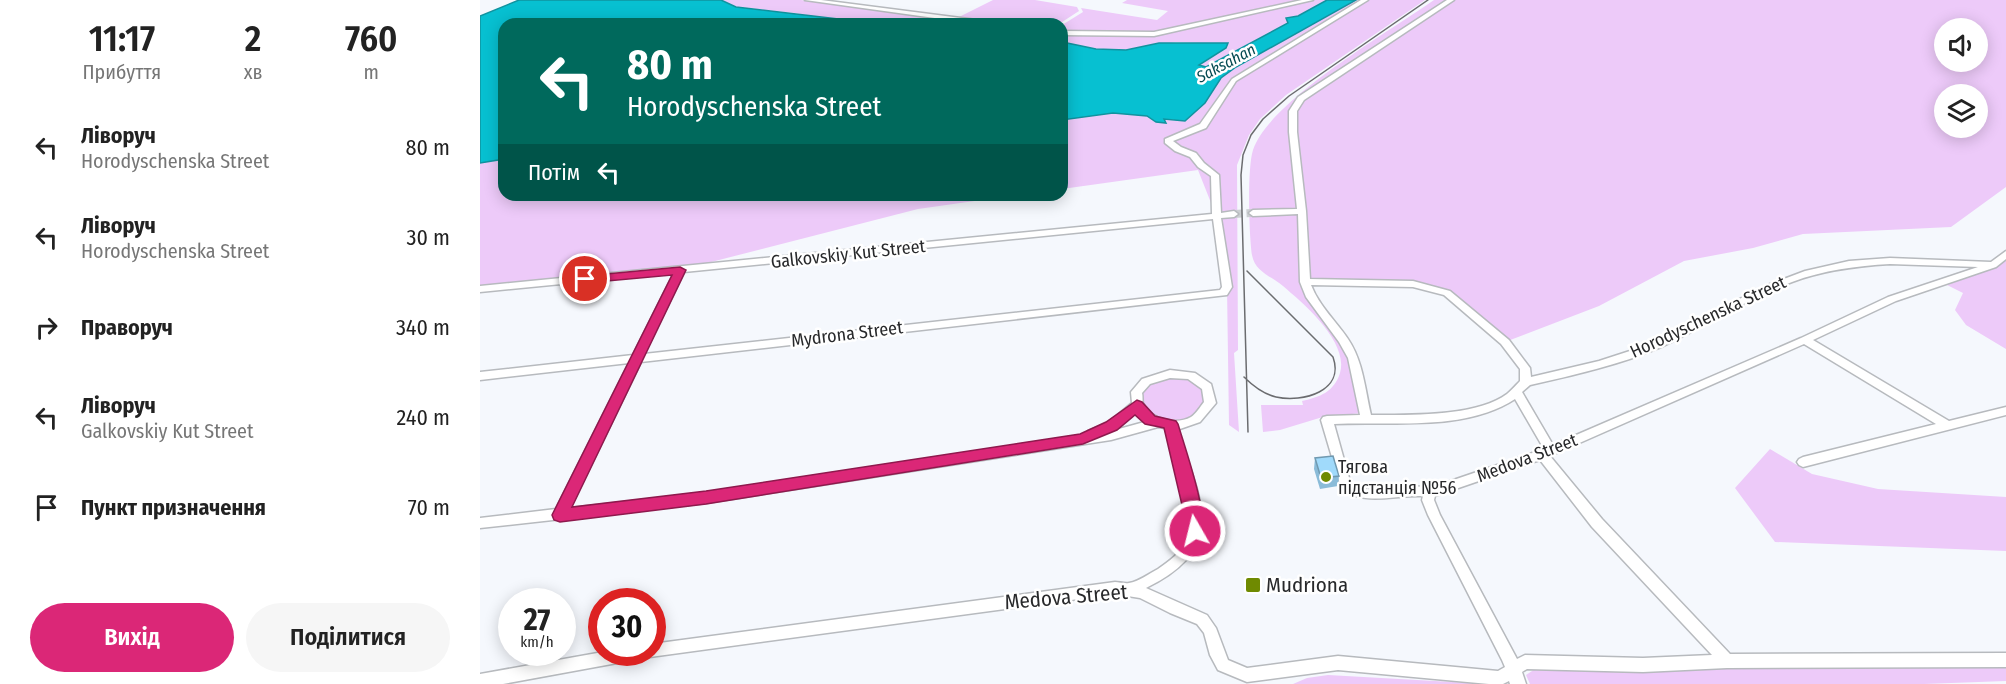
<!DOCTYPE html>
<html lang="uk">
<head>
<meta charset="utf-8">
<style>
	:root { --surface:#fff; --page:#f6f6f6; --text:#222; --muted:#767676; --accent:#db2777 }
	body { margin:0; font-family:"Fira Sans Condensed",sans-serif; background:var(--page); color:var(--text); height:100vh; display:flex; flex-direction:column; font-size:22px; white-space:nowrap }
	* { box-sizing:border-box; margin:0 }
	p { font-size:20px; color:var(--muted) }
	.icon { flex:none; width:33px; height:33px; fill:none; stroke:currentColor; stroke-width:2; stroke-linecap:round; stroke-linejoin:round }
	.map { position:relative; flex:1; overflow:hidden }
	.details { display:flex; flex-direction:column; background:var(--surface); width:480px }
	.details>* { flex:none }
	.guide { position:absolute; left:18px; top:18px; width:570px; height:183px; border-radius:18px; box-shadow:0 3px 15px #0003; background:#00695c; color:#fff; overflow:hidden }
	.fabs { position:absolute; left:1454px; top:18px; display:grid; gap:12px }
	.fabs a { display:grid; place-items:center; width:54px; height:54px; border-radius:50%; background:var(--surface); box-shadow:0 3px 15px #0003; font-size:30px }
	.speed { position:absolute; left:18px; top:588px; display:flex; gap:12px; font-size:30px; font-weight:700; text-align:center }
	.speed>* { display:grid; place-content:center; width:78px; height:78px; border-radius:50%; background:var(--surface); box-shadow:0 3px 15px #0003; line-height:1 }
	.speed small { font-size:15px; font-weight:400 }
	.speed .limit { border:9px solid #d22; background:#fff; color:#111 }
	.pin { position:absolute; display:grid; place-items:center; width:51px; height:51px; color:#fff; margin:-26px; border:3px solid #fff; border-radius:50%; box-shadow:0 2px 6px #0007 }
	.me { position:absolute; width:66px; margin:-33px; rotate:352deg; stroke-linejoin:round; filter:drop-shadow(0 0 4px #0008) }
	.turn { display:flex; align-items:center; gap:21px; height:126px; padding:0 30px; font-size:27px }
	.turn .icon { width:78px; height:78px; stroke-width:2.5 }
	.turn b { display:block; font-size:42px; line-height:51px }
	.then { display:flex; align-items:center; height:57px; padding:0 30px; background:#0003; gap:12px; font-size:22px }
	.eta { display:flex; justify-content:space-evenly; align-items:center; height:102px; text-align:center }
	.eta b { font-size:36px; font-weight:600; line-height:42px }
	.cta { display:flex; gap:12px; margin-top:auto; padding:12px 30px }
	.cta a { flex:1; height:69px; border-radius:36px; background:var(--accent); color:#fff; font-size:24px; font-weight:600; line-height:69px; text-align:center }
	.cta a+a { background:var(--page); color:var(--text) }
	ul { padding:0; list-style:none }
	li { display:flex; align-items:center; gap:18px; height:90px; padding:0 30px }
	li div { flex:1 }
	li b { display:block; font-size:22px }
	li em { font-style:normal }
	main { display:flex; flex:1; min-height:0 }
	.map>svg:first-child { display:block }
	.green { fill:#edcaf9; fill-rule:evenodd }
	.water { fill:#07c0d1; stroke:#11939f; stroke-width:1.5 }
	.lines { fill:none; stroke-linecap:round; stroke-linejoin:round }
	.minor-tunnel { stroke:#cccfd3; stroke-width:8; stroke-dasharray:8 4.5; stroke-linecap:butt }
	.minor-casing { stroke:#b7babe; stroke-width:3 }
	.minor { fill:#fff; fill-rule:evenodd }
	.tram { stroke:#6b6c6f; stroke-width:1.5 }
	.wall { fill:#8abbd8 }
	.building { fill:#a0dafb; stroke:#7099b0; stroke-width:1.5 }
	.route { fill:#db2777; stroke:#8e194d; stroke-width:1.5 }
	.poi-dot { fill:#6f8a01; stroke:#fff; stroke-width:2 }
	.labels { text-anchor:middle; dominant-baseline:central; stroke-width:5; stroke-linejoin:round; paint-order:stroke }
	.far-water-label { font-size:16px; font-style:italic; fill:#044a51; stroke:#fff }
	.street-label { font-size:18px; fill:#28292b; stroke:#fff }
	.poi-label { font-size:18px; fill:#28292b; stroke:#fff; text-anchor:start }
	.near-poi-label { font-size:21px; fill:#28292b; stroke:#fff; text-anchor:start }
	.near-street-label { font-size:21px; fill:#28292b; stroke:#fff }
</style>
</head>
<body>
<main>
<section class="details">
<div class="eta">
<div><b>11:17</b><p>Прибуття</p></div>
<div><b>2</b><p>хв</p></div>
<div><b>760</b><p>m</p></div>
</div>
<ul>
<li><svg class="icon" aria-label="left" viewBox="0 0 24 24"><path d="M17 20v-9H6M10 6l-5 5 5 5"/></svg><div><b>Ліворуч</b><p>Horodyschenska Street</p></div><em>80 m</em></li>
<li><svg class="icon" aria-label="left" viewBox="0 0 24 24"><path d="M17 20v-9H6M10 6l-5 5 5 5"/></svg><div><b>Ліворуч</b><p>Horodyschenska Street</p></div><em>30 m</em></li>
<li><svg class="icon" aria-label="right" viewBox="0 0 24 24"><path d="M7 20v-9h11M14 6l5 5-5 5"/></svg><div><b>Праворуч</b></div><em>340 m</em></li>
<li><svg class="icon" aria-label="left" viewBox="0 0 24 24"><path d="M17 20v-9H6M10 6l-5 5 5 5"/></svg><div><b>Ліворуч</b><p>Galkovskiy Kut Street</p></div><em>240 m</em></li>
<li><svg class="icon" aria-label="arrive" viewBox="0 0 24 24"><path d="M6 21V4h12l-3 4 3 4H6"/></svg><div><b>Пункт призначення</b></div><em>70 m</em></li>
</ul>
<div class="cta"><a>Вихід</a><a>Поділитися</a></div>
</section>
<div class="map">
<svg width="1526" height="684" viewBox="0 0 1526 684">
	<rect width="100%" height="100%" fill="#f5f8fd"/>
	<!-- green -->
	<path class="green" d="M241 0H321L506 24H401L353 20 315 13 256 7Z
		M513 0H555L597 7 599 11 579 24H520L477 18Z
		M647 0H826L674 33 582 32V25L603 12 601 8 677 20 688 11 642 3Z
		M833 0H847L784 38 726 67 719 66 734 56 718 43 696 42 646 50 616 49 582 42V34H674Z
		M876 0H945L806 95 780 119 769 135 757 165 758 350 754 353 759 432 749 425 747 287 737 218 718 170 582 189V120L633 113 668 116 676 122 684 123 681 120C726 121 716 104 741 78 745 74 751 71 756 67Z
		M954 0H1526V187L1471 227 1323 234 1273 248 1204 261 1119 306 1025 342 967 293 933 284 826 282 864 341 885 413 846 416 800 430 783 432 781 405H823L822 401C840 397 854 392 860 373 869 342 824 304 803 286 791 276 775 272 772 255 769 235 767 168 773 150 790 100 909 32 954 0ZM1464 28H1497V62H1464ZM1464 94H1497V128H1464Z
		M24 159V195H537L438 209 200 270 0 289V163Z
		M1526 259V349L1486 325 1475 310 1483 293 1467 285 1517 266Z
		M696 374 722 383 726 409 706 422H677L658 401 666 384Z
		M1290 449 1332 474 1398 489 1526 497V551L1295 542 1255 488Z
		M1526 665V681L1444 684H1050L1046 675 1058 667Z
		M848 675 1008 684H813L827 678Z"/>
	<!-- water -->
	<path class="water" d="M39 0H241L256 7 401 24H24V159L0 163V16Z
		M847 0H876L756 67 741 78 725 103 705 121 684 119 686 123 676 122 667 116 633 113 582 120V42L616 49 646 50 679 43H748L746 48 719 65 726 67 808 23 806 18 818 16Z"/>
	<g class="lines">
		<!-- minor-tunnel -->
		<path class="minor-tunnel" d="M754 214 773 213"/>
		<defs>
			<path id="minor" d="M325 0H341L512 22 515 24H498Z
				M822 0H833L674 36 582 35V31L674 32Z
				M881 0H888L756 81 726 128 693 141 701 147 716 153 724 163 739 175 741 213 754 211 758 214 754 217 741 218 752 287 747 295 161 362 90 508 226 493 607 435 608 431 628 423 652 403 651 392 662 379 690 370 715 373 731 384 736 403 720 422 697 430C720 500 750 547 666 588L727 615 736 628 748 660 767 668 858 656 1018 671 1025 667 1022 660 948 515 942 500 943 496C913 495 891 505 862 491L841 420 843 417 847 416 880 415 868 358 859 342 826 297 820 282 818 214 773 216 769 213 773 210 817 209 809 132V111L818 97 967 0H974L824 100 817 111V132L826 211 830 279 933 281 970 291 1029 340 1050 368 1051 377 1119 361 1156 349 1191 334 1285 286 1325 271 1369 261 1410 258 1511 262 1526 251V259L1516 267 1416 301 1333 340 1469 421 1526 407V415L1323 467 1319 465 1317 462 1319 459 1323 457 1456 424 1324 344 1070 456 1122 519 1250 654 1526 653V667L1247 668 1163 672 1047 669 1042 672 1046 684H1030L1029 681 1023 684H1009L858 670 767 682 738 670 730 655 724 633 717 624 690 613 660 598 635 594 170 657 23 684H0V674L123 652H172V644L635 582C639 582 645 584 649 583 658 582 670 573 678 569 688 562 702 552 707 540 716 511 694 457 685 428L678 427 631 440 226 503 0 528V518L76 509 149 363 0 380V372L153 355 194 273 0 292V286L732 214 731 176 718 167 710 157 695 151 685 143V139L720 124 752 79ZM733 219 742 287 740 290 164 354 204 272ZM1410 264 1498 267 1408 297 1321 338 1073 445 1042 392 1050 385C1094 375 1139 365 1181 347 1225 327 1266 299 1312 282 1344 270 1376 266 1410 264ZM831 285 933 287 964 295 1021 344 1040 369V381C1036 385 1032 390 1027 394 996 417 929 415 891 415 885 389 883 361 868 339 856 321 839 306 831 285ZM690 378 708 379 722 389 724 402C720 407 716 414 711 417 697 425 670 420 663 403 662 400 663 397 662 393L670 384ZM1035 399 1064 449 950 488C924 482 897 497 871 485L854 424C911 421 985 432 1035 399ZM657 411 663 419 668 421 628 432 636 429ZM1060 460 1112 527 1232 655 1163 658 1045 655 1037 659 960 515 954 500 955 496Z"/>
		</defs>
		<!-- minor casing -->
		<use href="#minor" class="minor-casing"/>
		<!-- minor -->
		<use href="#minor" class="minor"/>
		<!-- tram -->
		<path class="tram" d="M764 377C773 386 783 394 796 397 823 403 865 391 853 357L767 271
			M768 432 761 175 763 155 771 135 783 119 809 96 948 0"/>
	</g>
	<!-- wall -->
	<path class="wall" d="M835 458 859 476 858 486 840 489 834 469Z"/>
	<!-- building -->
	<path class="building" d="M853 456 859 476 841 478 835 458Z"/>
	<!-- route -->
	<path class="route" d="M200 267 206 270 92 507 226 491 600 434 626 422 657 400 662 402 675 416 696 421 698 424C704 445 730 519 721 535H709L684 428 665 424 655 415 637 430 603 444 226 504 80 522 74 520 72 515 192 275 105 283 99 279 105 276Z"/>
	<!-- markers -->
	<g class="poi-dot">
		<circle cx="846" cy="477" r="6"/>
		<rect x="765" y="577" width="16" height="16" rx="3"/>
	</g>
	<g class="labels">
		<!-- far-water labels -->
		<g class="far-water-label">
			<text transform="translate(746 63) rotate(-28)">Saksahan</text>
		</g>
		<!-- street labels -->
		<g class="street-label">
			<text transform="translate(368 254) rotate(-6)">Galkovskiy Kut Street</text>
			<text transform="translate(1228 317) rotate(-25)">Horodyschenska Street</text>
			<text transform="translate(367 334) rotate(-7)">Mydrona Street</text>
			<text transform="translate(1047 458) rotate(-21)">Medova Street</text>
		</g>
		<!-- poi labels -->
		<g class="poi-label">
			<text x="858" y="467">Тягова<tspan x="858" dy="21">підстанція №56</tspan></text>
		</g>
		<!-- near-poi labels -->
		<g class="near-poi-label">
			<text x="786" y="585">Mudriona</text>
		</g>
		<!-- near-street labels -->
		<g class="near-street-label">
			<text transform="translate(586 597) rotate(-5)">Medova Street</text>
		</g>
	</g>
</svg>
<div class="fabs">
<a><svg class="icon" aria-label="sound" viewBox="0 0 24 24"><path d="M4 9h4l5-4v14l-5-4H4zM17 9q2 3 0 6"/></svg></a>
<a><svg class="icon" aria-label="layers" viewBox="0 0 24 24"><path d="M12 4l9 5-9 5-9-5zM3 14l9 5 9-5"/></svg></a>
</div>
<div class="speed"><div>27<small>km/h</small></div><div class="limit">30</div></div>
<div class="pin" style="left:105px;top:279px;background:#d93025"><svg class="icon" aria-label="arrive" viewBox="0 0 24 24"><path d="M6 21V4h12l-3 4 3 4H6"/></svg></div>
<svg class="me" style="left:715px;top:531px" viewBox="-20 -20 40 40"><circle r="17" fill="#db2777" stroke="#fff" stroke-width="3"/><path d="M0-11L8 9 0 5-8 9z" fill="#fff"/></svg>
<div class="guide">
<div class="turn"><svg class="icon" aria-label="left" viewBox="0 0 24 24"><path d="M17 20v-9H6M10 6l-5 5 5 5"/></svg><div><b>80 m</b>Horodyschenska Street</div></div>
<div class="then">Потім<svg class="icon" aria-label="left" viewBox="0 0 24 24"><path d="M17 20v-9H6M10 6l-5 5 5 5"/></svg></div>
</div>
</div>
</main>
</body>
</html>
